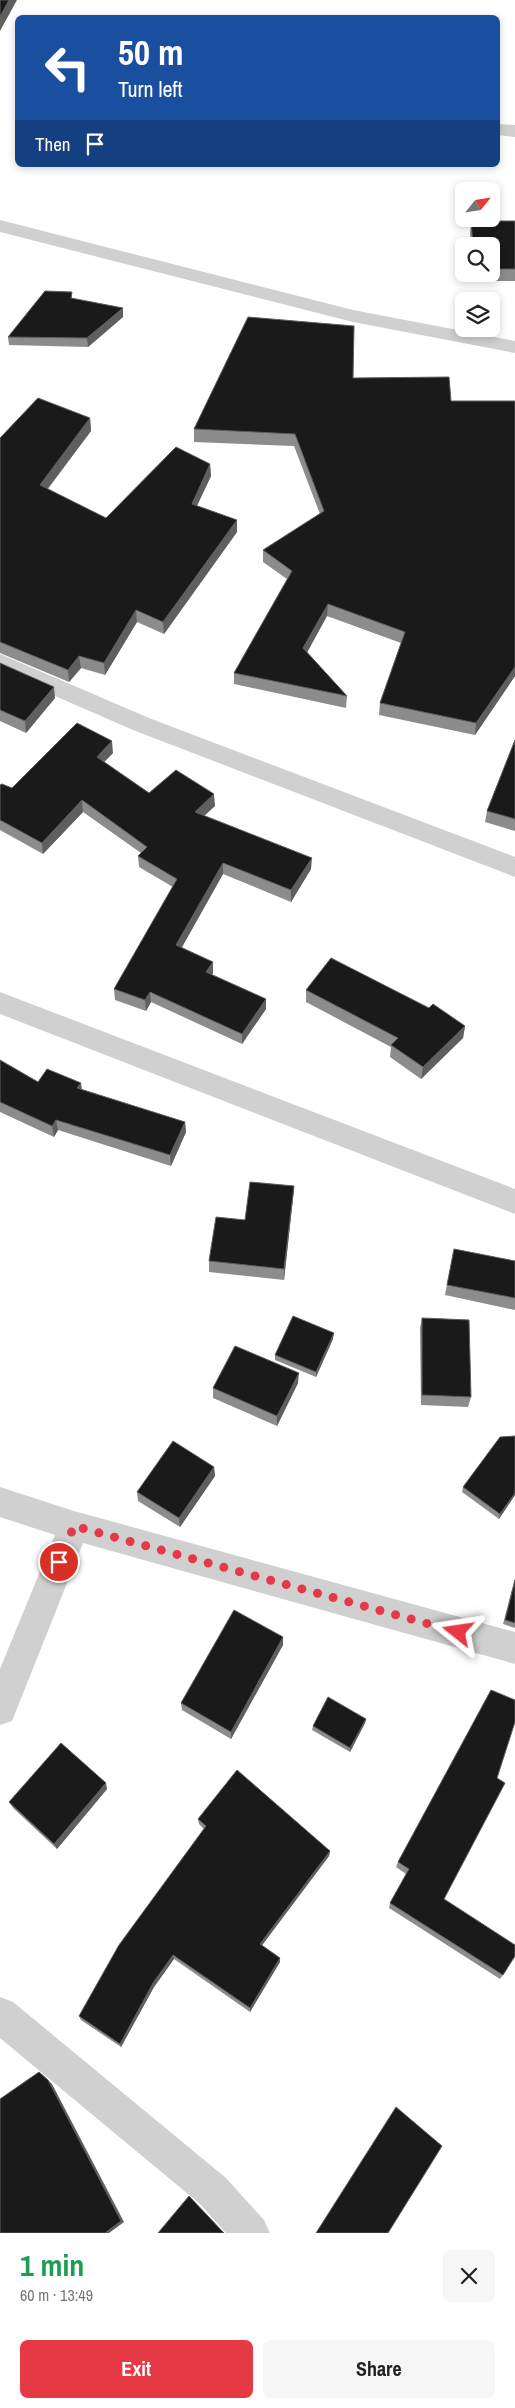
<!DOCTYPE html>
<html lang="en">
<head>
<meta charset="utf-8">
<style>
	:root { --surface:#fff; --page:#f6f6f6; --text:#222; --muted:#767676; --accent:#e63946 }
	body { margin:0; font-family:"Archivo Narrow",sans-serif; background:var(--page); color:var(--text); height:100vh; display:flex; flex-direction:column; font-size:19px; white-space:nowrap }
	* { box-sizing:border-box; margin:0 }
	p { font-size:16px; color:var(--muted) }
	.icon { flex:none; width:28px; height:28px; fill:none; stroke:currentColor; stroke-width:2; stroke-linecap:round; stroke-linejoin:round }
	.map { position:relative; height:2233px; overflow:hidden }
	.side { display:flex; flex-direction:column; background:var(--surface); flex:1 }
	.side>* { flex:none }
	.top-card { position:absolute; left:15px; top:15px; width:485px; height:152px; border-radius:8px; box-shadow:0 2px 8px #0003; background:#1a4fa0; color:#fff; overflow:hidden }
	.needle { width:32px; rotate:60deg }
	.buttons { position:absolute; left:455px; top:182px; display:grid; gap:10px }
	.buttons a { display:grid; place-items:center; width:45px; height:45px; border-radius:8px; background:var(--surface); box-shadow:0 2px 8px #0003; font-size:25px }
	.pin { position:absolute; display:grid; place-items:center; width:42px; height:42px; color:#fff; margin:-21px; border:2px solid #fff; border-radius:50%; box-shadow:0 1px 5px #0007 }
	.me { position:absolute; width:55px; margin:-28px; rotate:285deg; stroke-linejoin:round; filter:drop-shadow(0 0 4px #0008) }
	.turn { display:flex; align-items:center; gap:18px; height:105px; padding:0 20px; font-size:22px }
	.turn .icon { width:65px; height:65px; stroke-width:2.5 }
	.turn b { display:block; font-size:35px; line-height:42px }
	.then { display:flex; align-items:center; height:48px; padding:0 20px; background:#0003; gap:10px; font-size:19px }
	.round { display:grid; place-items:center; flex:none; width:52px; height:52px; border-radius:8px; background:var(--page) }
	.summary { display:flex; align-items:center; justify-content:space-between; height:85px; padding:0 20px }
	h1 { font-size:30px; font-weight:800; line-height:38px; color:#1e9e55 }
	.action { display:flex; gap:10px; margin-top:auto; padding:10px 20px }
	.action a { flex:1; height:58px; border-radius:8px; background:var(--accent); color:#fff; font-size:20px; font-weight:800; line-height:58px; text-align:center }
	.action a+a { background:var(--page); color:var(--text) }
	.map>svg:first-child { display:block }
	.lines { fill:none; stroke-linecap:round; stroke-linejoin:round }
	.street { fill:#d0d0d0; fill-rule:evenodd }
	.wall { fill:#8c8c8c }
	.shaded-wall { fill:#5f5f5f }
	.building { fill:#1a1a1a; stroke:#5f5f5f }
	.route { stroke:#e63946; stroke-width:9; stroke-dasharray:0 16.2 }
</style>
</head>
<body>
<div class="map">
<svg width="515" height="2233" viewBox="0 0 515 2233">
	<rect width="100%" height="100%" fill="#fff"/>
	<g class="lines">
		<!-- street -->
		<path class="street" d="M498 124 515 125V137L498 135Z
			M0 220 353 310 515 341V353L353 322 0 232Z
			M0 654 149 718 515 857V877L133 730 0 672Z
			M0 992 515 1189V1214L0 1014Z
			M0 1487 74 1511 515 1632V1664L83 1543 12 1721 0 1725V1669L55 1535 0 1517Z
			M0 1997 13 2002 226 2178 264 2220 270 2233H226L200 2204 0 2038Z"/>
	</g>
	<!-- wall -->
	<path class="wall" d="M471 221H515V281H474L473 274H491V246H471L470 233Z
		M72 292V299L123 317 88 347 9 345 8 337Z
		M353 378 451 401 515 676 475 735 379 715 380 703 401 643 327 616 307 652 347 696 346 708 234 684V673L287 579 263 562V550L320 514 294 446 194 442V429Z
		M90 418 91 431 48 489 106 518 210 464 211 476 197 506 237 532 164 634 137 622 105 675 81 668 69 682 0 653V438Z
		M0 663 55 698 26 733 0 721Z
		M515 740V831L485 822 487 811Z
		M113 753 104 762 149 793 215 806 204 816 311 869 291 902 223 874 182 947 213 973 212 975 266 1009 242 1044 151 1002 146 1011 115 1000 114 989 173 887 139 867 138 856 141 853 83 812 43 854 0 830V785L12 788Z
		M306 990 429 1008 465 1026 463 1038 421 1079 390 1057 391 1047 306 1002Z
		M0 1060 38 1082 81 1083 82 1090 185 1122 186 1132 171 1166 58 1130 54 1137 0 1112Z
		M294 1186 293 1198 284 1280 209 1272V1261L245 1220Z
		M454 1249 515 1261V1310L445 1295Z
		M422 1318 471 1397 468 1407 421 1405 420 1328Z
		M333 1339 316 1377 275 1360V1355Z
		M298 1383 277 1426 213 1398V1388Z
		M214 1467 215 1476 180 1527 138 1501 137 1492Z
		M463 1487 515 1495 499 1519 462 1492Z
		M515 1578V1628L503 1624Z
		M283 1637V1645L231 1739 182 1710 181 1703Z
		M491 1690 444 1899 503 1975 500 1979 389 1908 390 1903 406 1874 396 1867 398 1862Z
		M366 1719 365 1723 350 1752 312 1730 313 1726Z
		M107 1789 57 1849 13 1808 9 1802Z
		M198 1819 330 1851 329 1856 262 1945 280 1958V1962L250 2012 174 1959 154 1987 121 2047 81 2020 79 2016 204 1829 199 1824Z"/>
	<!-- shaded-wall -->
	<path class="shaded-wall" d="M9 0H17L0 31V17Z
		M123 308V317L88 347 87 338Z
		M90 418 91 431 41 497 40 485Z
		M210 464 211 476 192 516V504Z
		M237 520V532L164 634 163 622Z
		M328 604 327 616 303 660V648Z
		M136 610 137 622 105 675 104 663Z
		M79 656 81 668 69 682 68 670Z
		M515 667V676L475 735 476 723Z
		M54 687 55 698 26 733 25 721Z
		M112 741 113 753 98 768 97 757Z
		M214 794 215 806 195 824V812Z
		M82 800 83 812 43 854 42 843Z
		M312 858 311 869 291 902V890Z
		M223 863V874L177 956 176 945Z
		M213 962V973L207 983 206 972Z
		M150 992 151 1002 146 1011 145 1000Z
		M266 999V1009L242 1044V1034Z
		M465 1026 463 1038 421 1079 423 1067Z
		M81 1083 82 1094 77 1088Z
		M56 1120 58 1130 54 1137 52 1126Z
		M185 1122 186 1132 171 1166 170 1155Z
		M294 1186 293 1198 284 1280V1269Z
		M334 1333 333 1339 316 1377V1372Z
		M299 1373 298 1383 277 1426V1416Z
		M214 1467 215 1476 180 1527 179 1518Z
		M515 1493V1495L499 1519 500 1514Z
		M283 1637V1645L231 1739V1732Z
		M366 1719 365 1723 350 1752V1748Z
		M106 1783 107 1789 57 1849 54 1844Z
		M330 1851 329 1856 260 1948V1944Z
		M173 1955 174 1959 154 1987 121 2047 120 2044 153 1983Z
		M280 1958V1962L250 2012V2008Z
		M48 2080 52 2084 124 2222 109 2233H105Z"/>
	<!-- building -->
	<path class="building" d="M0 0H9L0 17Z
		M471 221H515V269H491V246H473Z
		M45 291 72 292 71 298 123 308 87 338 8 337Z
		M248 317 354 326 353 378 449 377 451 401H515V667L476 723 380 703 405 632 328 604 303 648 347 696 234 673 292 571 263 550 324 511 295 434 194 429Z
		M38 398 90 418 40 485 106 518 176 447 210 464 192 504 237 520 163 622 136 610 104 663 79 656 68 670 0 642V438Z
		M0 663 54 687 25 721 0 710Z
		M77 723 112 741 97 757 149 793 176 770 214 794 195 812 312 858 291 890 223 863 176 945 213 962 206 972 266 999 242 1034 150 992 145 1000 114 989 177 879 138 856 147 847 82 800 42 843 0 820V785L2 784 12 788Z
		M515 740V819L487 811Z
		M331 958 429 1008 433 1004 465 1026 423 1067 391 1045 398 1038 306 990Z
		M0 1060 38 1082 47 1069 81 1083 77 1088 185 1122 170 1155 56 1120 52 1126 0 1102Z
		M250 1182 294 1186 284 1269 209 1261 216 1217 245 1220Z
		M454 1249 515 1261V1298L447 1285Z
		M293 1316 334 1333 316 1372 275 1355Z
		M422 1318 469 1320 471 1397 422 1395Z
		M235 1346 299 1373 277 1416 213 1388Z
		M515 1436V1493L500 1514 463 1487 500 1437Z
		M173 1441 214 1467 179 1518 137 1492Z
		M515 1580V1623L505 1620Z
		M234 1610 283 1637 231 1732 181 1703Z
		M491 1690 515 1700V1722L497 1778 505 1783 444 1899 515 1945V1956L503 1975 390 1903 409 1869 398 1862Z
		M328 1697 366 1719 350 1748 313 1726Z
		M61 1743 106 1783 54 1844 9 1802Z
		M237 1770 330 1851 260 1944 280 1958 250 2008 173 1955 153 1983 120 2044 79 2016 119 1945 206 1826 198 1819Z
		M39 2072 48 2080 121 2221 105 2233H0V2099Z
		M396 2107 442 2146 388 2233H316Z
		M189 2196 224 2233H158Z"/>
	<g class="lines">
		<!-- route -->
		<path class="route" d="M59 1562 74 1526 458 1632"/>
	</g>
</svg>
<div class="buttons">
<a><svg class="needle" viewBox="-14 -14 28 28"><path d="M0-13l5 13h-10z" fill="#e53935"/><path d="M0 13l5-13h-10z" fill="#767676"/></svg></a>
<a><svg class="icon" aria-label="search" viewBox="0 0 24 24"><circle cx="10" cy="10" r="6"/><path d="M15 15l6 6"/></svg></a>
<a><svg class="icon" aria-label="layers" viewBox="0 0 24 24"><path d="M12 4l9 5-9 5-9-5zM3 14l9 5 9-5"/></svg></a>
</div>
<div class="pin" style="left:59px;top:1562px;background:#d93025"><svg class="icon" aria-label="arrive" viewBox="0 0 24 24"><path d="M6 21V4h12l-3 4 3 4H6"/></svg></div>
<svg class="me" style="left:458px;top:1632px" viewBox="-20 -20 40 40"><path d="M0-17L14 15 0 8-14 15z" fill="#e63946" stroke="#fff" stroke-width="4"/></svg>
<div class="top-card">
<div class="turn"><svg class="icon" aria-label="left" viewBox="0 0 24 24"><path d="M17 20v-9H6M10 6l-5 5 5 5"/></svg><div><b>50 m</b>Turn left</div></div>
<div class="then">Then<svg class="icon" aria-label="arrive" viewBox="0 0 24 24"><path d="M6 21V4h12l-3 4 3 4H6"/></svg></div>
</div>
</div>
<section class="side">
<div class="summary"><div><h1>1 min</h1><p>60 m · 13:49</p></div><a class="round"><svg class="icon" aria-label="close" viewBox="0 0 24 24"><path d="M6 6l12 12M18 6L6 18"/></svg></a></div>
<div class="action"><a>Exit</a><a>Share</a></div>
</section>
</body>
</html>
